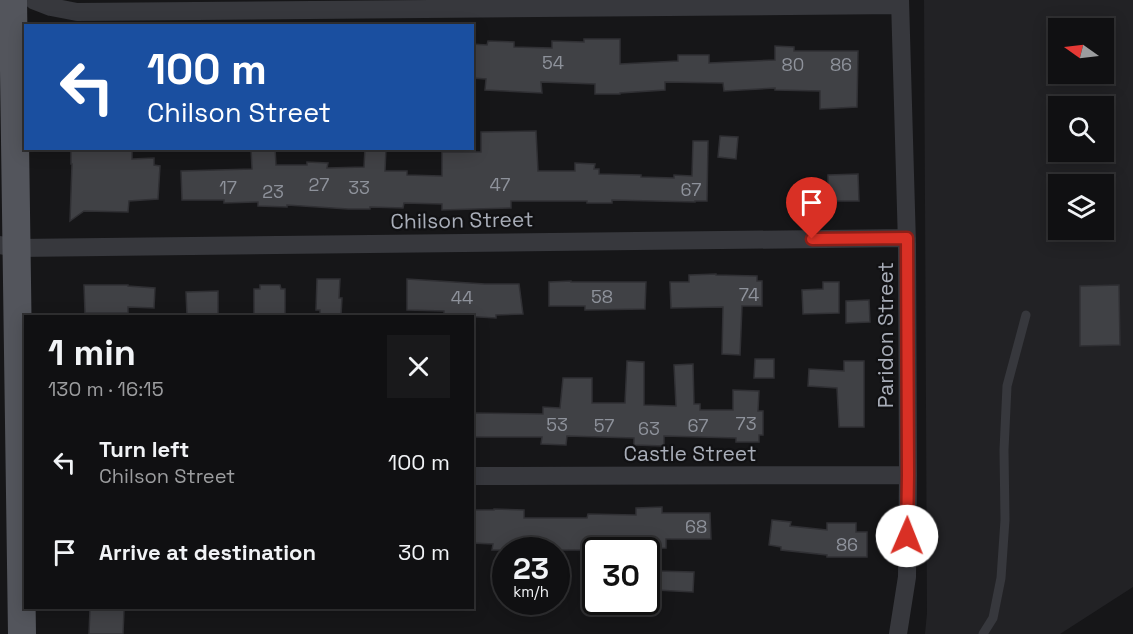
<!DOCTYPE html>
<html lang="en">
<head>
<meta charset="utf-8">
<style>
	:root { --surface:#101012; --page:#19191b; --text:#f1f3f6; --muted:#9c9d9f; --line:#303032 }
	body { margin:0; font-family:"Space Grotesk",sans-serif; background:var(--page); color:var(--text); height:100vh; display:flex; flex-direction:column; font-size:22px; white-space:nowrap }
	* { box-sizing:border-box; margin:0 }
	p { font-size:20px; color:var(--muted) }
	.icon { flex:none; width:33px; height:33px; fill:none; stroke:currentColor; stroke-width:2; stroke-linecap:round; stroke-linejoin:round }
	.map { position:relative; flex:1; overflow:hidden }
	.details { position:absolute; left:24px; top:315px; width:450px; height:294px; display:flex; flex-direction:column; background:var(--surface); border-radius:0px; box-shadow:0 3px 15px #0003,0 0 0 2px var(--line) }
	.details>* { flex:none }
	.hud { position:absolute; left:24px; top:24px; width:450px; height:126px; border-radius:0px; box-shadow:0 3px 15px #0003,0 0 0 2px var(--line); background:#1a4fa0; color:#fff; overflow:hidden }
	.needle { width:39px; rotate:284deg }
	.controls { position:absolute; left:1048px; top:18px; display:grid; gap:12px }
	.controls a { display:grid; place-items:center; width:66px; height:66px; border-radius:0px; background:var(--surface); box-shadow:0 3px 15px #0003,0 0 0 2px var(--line); font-size:30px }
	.speed { position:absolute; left:492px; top:537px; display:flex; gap:12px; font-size:30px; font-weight:700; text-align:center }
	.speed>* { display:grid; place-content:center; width:78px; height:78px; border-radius:50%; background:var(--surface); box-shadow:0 3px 15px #0003,0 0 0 2px var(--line); line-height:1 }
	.speed small { font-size:15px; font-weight:400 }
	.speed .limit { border:3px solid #111; border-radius:9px; background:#fff; color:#111 }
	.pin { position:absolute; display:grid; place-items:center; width:51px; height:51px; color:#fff; margin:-62px -26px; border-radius:50% 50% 50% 0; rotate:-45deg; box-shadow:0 0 6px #0007 }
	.pin .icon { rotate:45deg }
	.me { position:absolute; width:66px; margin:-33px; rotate:1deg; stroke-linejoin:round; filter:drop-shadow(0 0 4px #0008) }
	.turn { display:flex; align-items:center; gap:21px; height:126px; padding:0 24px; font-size:27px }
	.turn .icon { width:78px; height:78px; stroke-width:2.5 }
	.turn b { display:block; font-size:42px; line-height:51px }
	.round { display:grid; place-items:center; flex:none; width:63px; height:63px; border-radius:0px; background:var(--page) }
	.headline { display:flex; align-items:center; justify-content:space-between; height:102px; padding:0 24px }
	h1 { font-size:36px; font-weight:700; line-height:45px }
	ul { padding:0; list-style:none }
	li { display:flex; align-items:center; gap:18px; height:90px; padding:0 24px }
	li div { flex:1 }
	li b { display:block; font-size:22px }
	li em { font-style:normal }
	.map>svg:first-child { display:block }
	.built { fill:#222225; fill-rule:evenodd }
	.building { fill:#404145; stroke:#303034; stroke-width:1.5 }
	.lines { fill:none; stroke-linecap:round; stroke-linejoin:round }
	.service { stroke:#37383d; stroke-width:9 }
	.minor { stroke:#37383d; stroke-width:18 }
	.primary { stroke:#53555c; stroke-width:28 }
	.route-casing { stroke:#8d1f18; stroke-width:15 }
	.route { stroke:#d93025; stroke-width:10 }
	.labels { text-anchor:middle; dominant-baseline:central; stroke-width:4.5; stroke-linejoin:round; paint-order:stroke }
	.number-label { font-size:18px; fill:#8e929b }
	.street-label { font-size:21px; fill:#a8adb8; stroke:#111113 }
</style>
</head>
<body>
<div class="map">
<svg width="1133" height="634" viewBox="0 0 1133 634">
	<rect width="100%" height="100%" fill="#161618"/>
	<!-- built -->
	<path class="built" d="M924 0H1133V587L1060 634H925L927 613ZM1059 28H1104V74H1059ZM1059 106H1104V152H1059ZM1059 184H1104V230H1059Z"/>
	<!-- building -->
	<path class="building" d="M584 39H620V64L678 61V55H709V63L775 60V46L794 47V51H858L857 107 820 109V91L775 90V88L724 91 723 83 665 82V90L620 93V94H595V84L541 82 542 93 485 90 486 79 472 78V44L487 45 488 41 514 42V47L552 48V41L584 42Z
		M536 131 538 171H575V163L595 164 594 169H599V174L641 175V177L674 178V175L692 176 693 141H708L707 201H695V202L612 200V203H587V201H511V208L442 210V204L404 203 403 208 370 207V209H348L287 205V207L258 206V202L224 203V200H182L181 171 252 169 251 148H275L276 165H307V162L328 163 327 168 364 167 365 148H386L385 171H407V175L442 176V152H481V132Z
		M720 136 738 137 736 159 718 157Z
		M71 148H132V159L154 158V165L160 166 158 199 129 201 128 212 84 211 70 221 72 164H71Z
		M858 174 859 201H828V175Z
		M716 274V275L757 276V281H762V306H742L740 355 722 354 723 307 671 308 670 282H689V275Z
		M317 279H340L339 298H342L341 316H320V310H316Z
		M407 279 485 284H519L523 314 496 315V318L444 315V311L407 310Z
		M571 281V282H646L645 309 585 310V306H549V282Z
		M823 282H839V313L803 314 802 290 823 289Z
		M84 285H128V286L155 288 154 308 128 307V313H85Z
		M260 285H280L281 289H285V316H254V289H260Z
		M1119 285 1120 345 1080 346V286Z
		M218 291V316H187L186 292Z
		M869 300 870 322 846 323V301Z
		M755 359H774V378H754Z
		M627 361 644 362V405L676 406 674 365 693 364 694 404H700V410H733V390L759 391 758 411H763V435H759V442H736V438L664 436V446L634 445V438L567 436 566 445 541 444 542 437H472V413L543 414V407L560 408 563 378H592V403H625Z
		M844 361H864V427H839L837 388 808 386 809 369 844 371Z
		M662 507V513H710L711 539H666V548L636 549V542L602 541V550H492L493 544 472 543V510H494V509L524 510V518H587L588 514 636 515V508Z
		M772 520 791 522 790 526 827 530V523H856V532H867V557H827V555L781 550V547L769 545Z
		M657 571 694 572 693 592 656 590Z
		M90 609 124 610 123 634H89Z"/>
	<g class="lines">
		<!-- service -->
		<path class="service" d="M983 634 993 618 1001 578 1005 520 1004 450 1007 386 1026 315"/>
		<!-- minor -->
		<path class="minor" d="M33 0 51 7 77 12 900 5
			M0 245 17 248 907 238
			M472 476 908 475
			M898 634 907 577 908 475 907 244 900 0"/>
		<!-- primary -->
		<path class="primary" d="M13 0 22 634"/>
	</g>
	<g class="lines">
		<defs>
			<path id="route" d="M812 239 907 238 908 475 907 536"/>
		</defs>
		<!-- route casing -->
		<use href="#route" class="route-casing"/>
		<!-- route -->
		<use href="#route" class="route"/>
	</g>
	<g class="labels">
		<!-- number labels -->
		<g class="number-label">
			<text x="553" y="62">54</text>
			<text x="793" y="64">80</text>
			<text x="841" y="64">86</text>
			<text x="319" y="184">27</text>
			<text x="500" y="184">47</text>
			<text x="228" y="187">17</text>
			<text x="359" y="187">33</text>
			<text x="691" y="189">67</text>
			<text x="273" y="191">23</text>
			<text x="749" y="294">74</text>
			<text x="602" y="296">58</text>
			<text x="462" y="297">44</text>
			<text x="746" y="423">73</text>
			<text x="557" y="424">53</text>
			<text x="604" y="425">57</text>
			<text x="698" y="425">67</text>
			<text x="649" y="428">63</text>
			<text x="696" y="526">68</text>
			<text x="847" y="544">86</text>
		</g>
		<!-- street labels -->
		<g class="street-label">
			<text transform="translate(462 220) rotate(-1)">Chilson Street</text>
			<text transform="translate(885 335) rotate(-90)">Paridon Street</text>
			<text x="690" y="453">Castle Street</text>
		</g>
	</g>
</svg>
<div class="controls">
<a><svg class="needle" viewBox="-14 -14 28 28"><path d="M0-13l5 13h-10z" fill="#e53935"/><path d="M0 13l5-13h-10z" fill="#9c9d9f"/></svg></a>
<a><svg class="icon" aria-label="search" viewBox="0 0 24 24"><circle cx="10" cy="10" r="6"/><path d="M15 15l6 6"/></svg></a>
<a><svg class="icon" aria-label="layers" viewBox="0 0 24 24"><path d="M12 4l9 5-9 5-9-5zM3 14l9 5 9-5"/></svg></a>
</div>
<div class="speed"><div>23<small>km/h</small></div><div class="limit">30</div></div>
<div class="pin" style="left:812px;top:239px;background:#d93025"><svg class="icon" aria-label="arrive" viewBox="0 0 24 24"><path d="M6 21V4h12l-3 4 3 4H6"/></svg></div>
<svg class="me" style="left:907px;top:536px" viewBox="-20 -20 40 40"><circle r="19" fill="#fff"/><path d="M0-13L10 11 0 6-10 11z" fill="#d93025"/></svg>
<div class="hud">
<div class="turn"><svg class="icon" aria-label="left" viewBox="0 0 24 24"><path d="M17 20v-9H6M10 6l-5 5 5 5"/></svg><div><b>100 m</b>Chilson Street</div></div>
</div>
<section class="details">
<div class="headline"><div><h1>1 min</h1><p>130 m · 16:15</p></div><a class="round"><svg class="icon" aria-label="close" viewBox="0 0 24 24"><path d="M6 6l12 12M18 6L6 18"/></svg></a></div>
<ul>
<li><svg class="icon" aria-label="left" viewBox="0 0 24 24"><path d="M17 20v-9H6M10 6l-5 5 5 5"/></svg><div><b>Turn left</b><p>Chilson Street</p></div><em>100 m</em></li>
<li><svg class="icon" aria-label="arrive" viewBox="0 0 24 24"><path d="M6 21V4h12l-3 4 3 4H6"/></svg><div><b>Arrive at destination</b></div><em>30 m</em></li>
</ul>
</section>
</div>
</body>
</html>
